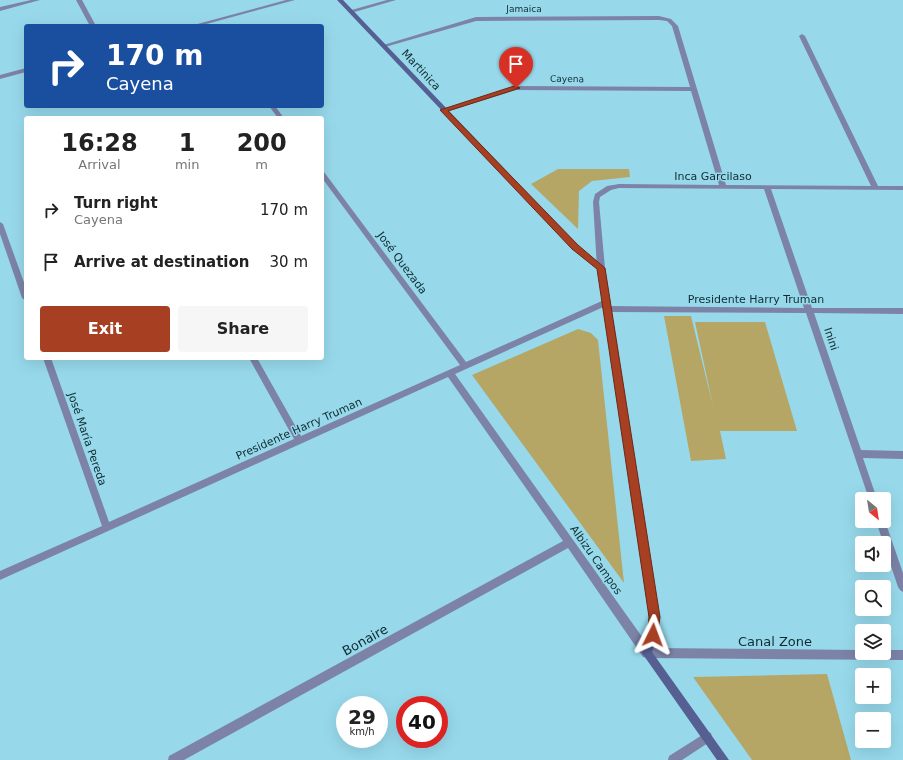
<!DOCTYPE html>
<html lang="en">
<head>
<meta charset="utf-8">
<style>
	:root { --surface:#fff; --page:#f6f6f6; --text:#222; --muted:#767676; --accent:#a73f23 }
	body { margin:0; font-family:"DejaVu Sans",sans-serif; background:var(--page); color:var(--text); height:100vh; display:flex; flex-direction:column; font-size:15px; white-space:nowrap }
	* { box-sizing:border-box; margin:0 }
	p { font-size:13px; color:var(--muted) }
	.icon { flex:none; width:22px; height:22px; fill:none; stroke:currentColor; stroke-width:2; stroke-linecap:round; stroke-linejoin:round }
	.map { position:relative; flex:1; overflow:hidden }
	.side { position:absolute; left:24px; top:116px; width:300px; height:244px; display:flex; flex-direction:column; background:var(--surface); border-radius:4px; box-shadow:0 4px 16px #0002 }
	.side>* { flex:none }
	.banner { position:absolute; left:24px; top:24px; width:300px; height:84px; border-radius:4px; box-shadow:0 4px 16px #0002; background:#1a4fa0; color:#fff; overflow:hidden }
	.needle { width:26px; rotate:150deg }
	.fabs { position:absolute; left:855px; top:492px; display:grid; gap:8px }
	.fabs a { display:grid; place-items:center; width:36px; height:36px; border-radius:4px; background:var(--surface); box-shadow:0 4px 16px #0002; font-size:20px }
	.speed { position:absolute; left:336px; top:696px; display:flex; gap:8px; font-size:20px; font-weight:700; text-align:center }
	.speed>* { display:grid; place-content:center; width:52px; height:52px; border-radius:50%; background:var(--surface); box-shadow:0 4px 16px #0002; line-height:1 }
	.speed small { font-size:10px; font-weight:400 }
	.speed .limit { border:6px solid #d22; background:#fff; color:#111 }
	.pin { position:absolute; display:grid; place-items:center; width:34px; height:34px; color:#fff; margin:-41px -17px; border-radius:50% 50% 50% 0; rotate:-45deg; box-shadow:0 0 4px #0007 }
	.pin .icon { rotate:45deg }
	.me { position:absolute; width:44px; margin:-22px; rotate:3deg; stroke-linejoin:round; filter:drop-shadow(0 0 3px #0008) }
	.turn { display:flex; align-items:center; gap:14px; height:84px; padding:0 16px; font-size:18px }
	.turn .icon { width:52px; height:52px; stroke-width:2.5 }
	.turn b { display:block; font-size:28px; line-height:34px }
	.eta { display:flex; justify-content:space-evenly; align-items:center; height:68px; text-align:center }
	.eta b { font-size:24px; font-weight:700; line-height:28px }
	.primary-button { display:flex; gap:8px; margin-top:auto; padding:8px 16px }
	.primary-button a { flex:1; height:46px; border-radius:4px; background:var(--accent); color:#fff; font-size:16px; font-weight:700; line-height:46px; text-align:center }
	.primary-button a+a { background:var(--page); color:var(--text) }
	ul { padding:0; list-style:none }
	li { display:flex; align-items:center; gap:12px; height:52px; padding:0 16px }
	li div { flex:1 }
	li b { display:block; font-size:15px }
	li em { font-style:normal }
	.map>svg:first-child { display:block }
	.green { fill:#b6a666 }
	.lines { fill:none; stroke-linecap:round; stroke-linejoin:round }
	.street { fill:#7c83a7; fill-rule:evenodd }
	.secondary { fill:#565f92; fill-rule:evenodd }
	.route { fill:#a73f23; stroke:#6d2917 }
	.labels { text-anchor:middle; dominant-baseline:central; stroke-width:3; stroke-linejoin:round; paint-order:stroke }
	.far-street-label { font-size:9px; fill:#102c32; stroke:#97d9eb }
	.street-label { font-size:11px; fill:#102c32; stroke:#97d9eb }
	.near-street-label { font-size:13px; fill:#102c32; stroke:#97d9eb }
</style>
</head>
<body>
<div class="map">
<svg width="903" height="760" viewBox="0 0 903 760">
	<rect width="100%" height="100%" fill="#97d9eb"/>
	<!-- green -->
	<path class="green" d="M558 169H629L630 177 592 181 579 191 578 229 531 184Z
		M664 316H691L713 406 695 322H765L797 431H720L726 459 691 461Z
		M578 329 591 333 598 340 624 583 472 375Z
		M827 674 851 760H752L693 677Z"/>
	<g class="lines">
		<!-- street -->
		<path class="street" d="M31 0H40L0 11V7Z
			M76 0H82L96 26H90Z
			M286 0H295L199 26H190Z
			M387 0H396L351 13 348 11Z
			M659 16 671 19 678 26 726 185 871 186 799 36 802 34 805 36 878 186H903V190L771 189 812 308H903V314L814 313 861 450 903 451V459L863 458 877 499H869L806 313 608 312 604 309 608 306 804 308 764 189 619 188 611 190 600 197 599 202 605 268 601 271 597 268 593 202 595 194 607 186 619 184 719 185 691 91 516 90 446 112 444 113 441 111 516 86 690 87 672 26 667 21 659 20 476 21 385 47 380 46 476 17Z
			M26 68V72L0 79V75Z
			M269 106H275L284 118H278Z
			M322 171 324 172 466 362 604 300H610L611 302 610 304 455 374 650 648 862 650V653H884V650H903V660L647 658 643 657 568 548 184 760H168L169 756 563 541 448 377 0 580V571L102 526 43 358H51L109 522 294 439 249 358H257L301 436 460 365 322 178Z
			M0 222 3 224 26 288V301L22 298 0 234Z
			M884 518 903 573V592L900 590 898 587 876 521H884Z
			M707 732 711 733 712 737 711 741 682 760H668L669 756Z"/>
		<!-- secondary -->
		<path class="secondary" d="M337 0H343L577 245 605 268 659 617 658 635 652 652 729 760H717L642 653 648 635 649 617 598 269 573 249Z"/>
	</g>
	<!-- route -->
	<path class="route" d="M514 86 520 88 448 111 578 245 605 268 660 617 657 639 653 641 649 639 647 635 649 617 597 269 572 249 440 110Z"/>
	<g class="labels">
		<!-- far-street labels -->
		<g class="far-street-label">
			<text x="524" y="9">Jamaica</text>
			<text transform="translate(567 79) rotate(1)">Cayena</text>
		</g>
		<!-- street labels -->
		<g class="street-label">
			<text transform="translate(421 70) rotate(47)">Martinica</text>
			<text x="713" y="176">Inca Garcilaso</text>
			<text transform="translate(402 263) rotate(53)">José Quezada</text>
			<text x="756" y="299">Presidente Harry Truman</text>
			<text transform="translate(831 339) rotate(71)">Inini</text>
			<text transform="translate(299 429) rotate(-24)">Presidente Harry Truman</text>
			<text transform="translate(87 439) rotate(71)">José María Pereda</text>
			<text transform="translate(596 560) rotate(55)">Albizu Campos</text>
		</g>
		<!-- near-street labels -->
		<g class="near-street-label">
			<text transform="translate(365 640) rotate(-29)">Bonaire</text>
			<text x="775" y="641">Canal Zone</text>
		</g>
	</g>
</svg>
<div class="fabs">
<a><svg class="needle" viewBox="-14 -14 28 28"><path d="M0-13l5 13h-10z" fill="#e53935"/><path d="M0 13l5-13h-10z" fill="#767676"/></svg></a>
<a><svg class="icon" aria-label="sound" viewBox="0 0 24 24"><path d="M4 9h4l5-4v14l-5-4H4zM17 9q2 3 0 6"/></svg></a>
<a><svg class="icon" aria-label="search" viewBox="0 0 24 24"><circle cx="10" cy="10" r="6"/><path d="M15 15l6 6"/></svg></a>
<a><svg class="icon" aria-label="layers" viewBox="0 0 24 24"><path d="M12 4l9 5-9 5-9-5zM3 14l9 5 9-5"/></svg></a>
<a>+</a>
<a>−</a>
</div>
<div class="speed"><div>29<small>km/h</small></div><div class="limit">40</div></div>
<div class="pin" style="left:516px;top:88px;background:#d93025"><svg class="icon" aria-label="arrive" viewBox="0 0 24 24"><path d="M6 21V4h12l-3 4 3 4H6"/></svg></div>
<svg class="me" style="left:653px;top:635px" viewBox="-20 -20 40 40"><path d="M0-17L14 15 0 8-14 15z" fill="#a73f23" stroke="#fff" stroke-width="4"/></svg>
<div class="banner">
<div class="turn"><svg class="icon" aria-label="right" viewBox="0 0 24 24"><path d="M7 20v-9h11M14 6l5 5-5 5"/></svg><div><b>170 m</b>Cayena</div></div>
</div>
<section class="side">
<div class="eta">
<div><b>16:28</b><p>Arrival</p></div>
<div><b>1</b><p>min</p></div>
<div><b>200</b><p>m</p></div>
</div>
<ul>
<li><svg class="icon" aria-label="right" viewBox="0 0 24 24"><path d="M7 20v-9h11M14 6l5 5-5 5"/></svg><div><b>Turn right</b><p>Cayena</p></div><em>170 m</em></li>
<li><svg class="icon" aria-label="arrive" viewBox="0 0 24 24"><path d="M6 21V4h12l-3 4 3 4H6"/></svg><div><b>Arrive at destination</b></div><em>30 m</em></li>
</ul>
<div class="primary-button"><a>Exit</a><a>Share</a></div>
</section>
</div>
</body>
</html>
